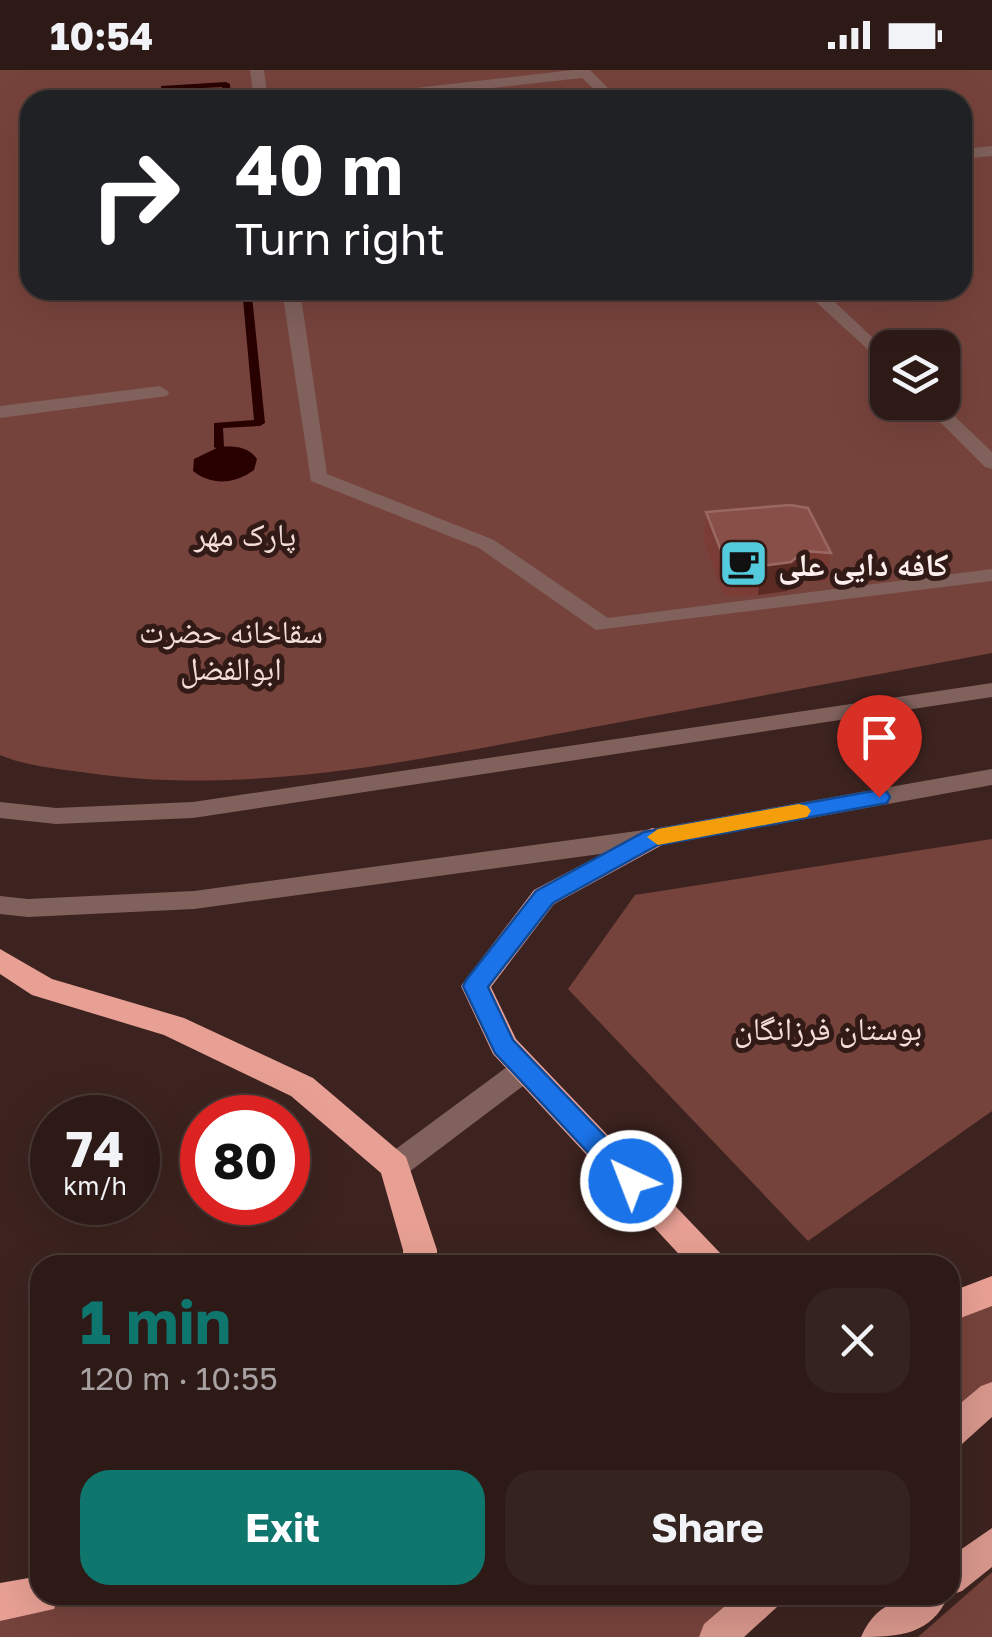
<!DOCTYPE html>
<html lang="en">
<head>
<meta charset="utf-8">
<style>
	:root { --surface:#2d1a17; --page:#352320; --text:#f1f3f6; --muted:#a7a1a1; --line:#483836; --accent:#0f766e }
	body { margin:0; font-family:"Golos Text","Noto Naskh Arabic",sans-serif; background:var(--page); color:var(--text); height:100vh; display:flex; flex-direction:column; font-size:38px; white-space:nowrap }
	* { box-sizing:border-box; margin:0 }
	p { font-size:32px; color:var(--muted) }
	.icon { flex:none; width:55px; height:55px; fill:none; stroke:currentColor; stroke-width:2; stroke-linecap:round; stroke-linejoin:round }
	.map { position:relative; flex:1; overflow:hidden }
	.side { position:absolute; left:30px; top:1185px; width:930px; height:350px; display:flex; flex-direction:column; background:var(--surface); border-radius:30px; box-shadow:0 10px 40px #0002,0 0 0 2px var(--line) }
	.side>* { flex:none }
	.top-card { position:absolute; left:20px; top:20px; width:952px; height:210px; border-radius:30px; box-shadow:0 10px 40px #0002,0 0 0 2px var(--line); background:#202124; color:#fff; overflow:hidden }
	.tools { position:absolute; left:870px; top:260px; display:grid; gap:20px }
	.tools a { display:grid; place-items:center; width:90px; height:90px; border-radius:20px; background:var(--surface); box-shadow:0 10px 40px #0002,0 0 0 2px var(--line); font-size:50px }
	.speed { position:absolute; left:30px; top:1025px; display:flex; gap:20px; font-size:50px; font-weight:700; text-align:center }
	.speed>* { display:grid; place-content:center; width:130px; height:130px; border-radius:50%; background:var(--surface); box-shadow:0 10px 40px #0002,0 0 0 2px var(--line); line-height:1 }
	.speed small { font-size:25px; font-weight:400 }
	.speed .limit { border:15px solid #d22; background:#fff; color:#111 }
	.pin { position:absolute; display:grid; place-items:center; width:85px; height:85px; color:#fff; margin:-102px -42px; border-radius:50% 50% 50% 0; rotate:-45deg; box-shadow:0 0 10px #0007 }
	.pin .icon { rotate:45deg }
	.me { position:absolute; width:110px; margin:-55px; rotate:317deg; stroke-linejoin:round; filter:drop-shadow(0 0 8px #0008) }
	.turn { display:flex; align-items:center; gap:35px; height:210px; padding:0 50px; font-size:45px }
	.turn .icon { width:130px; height:130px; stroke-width:2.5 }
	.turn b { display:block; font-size:70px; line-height:85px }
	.round { display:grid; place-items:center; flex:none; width:105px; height:105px; border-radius:30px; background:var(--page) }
	.head { display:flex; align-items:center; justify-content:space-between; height:170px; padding:0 50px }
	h1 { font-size:60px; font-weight:700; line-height:75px; color:var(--accent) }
	.cta { display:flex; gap:20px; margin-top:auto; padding:20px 50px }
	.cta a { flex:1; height:115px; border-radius:30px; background:var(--accent); color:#fff; font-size:40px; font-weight:700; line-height:115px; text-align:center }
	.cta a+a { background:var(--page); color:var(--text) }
	.status { display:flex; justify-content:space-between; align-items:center; height:70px; padding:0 50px; background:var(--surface); direction:ltr }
	.status svg { height:28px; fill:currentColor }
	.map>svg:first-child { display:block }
	.green { fill:#76433c; fill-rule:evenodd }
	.water { fill:#290000 }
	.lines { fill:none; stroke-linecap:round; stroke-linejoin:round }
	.stream { fill:#290000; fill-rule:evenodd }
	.minor { fill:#81615c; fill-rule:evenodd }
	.tertiary { fill:#81615c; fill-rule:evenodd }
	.primary { fill:#d7968b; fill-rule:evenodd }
	.trunk { fill:#e8a094; fill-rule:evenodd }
	.wall { fill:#7a3c34 }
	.shaded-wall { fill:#5b2a23 }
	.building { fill:#884f48; stroke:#9a6862; stroke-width:2.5 }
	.route { fill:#1a73e8; stroke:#114b97; stroke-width:2.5 }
	.slow { fill:#f59e0b }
	.labels { text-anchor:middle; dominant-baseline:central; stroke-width:10; stroke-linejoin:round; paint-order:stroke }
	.park-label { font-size:32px; fill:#f3ddd9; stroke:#321a16 }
	.poi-label { font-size:32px; font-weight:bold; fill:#fdefed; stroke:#321a16; text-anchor:start }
</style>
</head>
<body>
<div class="status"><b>10:54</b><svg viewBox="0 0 49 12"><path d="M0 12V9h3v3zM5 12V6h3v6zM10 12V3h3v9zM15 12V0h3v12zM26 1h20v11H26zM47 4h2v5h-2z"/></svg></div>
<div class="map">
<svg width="992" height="1567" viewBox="0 0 992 1567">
	<rect width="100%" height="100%" fill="#3c231f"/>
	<!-- green -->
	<path class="green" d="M0 0H992V583C863 607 734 631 605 655 434 686 255 729 81 702 53 698 26 696 0 685ZM30 30H962V220H30ZM888 278H942V332H888Z
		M992 769V1041L808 1171 568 919 635 825Z
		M992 1223V1315L950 1350V1239Z
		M992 1502V1567H918Z
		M50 1525H750L702 1567H0V1534Z"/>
	<!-- water -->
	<path class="water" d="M219 377C233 376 248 376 257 389L254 400C235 414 212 416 193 401L194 389Z"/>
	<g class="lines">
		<!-- stream -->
		<path class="stream" d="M226 12 230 14 231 30H223L222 17 168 20 169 30H161V16Z
			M207 220H217V226L247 223 252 226 265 353 260 356 223 358 224 377 219 380 214 377V353L254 350 243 229 209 231Z"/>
		<!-- minor -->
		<path class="minor" d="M250 0H264L268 30H254Z
			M573 0H590L620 30H605L582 8 384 30H338L345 26Z
			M992 76V86L962 89V79Z
			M282 220H300L327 404 494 470 608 548 992 499V511L596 560 479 478 311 411Z
			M803 220H822L888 282V298Z
			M160 316 169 322 167 326 0 348V336Z
			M920 332H940L992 382V399L985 397Z"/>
		<!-- tertiary -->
		<path class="tertiary" d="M992 613V627L193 748 56 754 0 748V732L56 738 193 732Z
			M992 699V715L652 777 194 839 28 847 0 844V826L28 829 194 821 652 759Z
			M525 988 535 991 539 999 535 1007 405 1105 395 1108 385 1105 380 1096 385 1087 515 991Z"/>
		<!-- primary -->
		<path class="primary" d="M992 1312V1347L962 1374 950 1378V1342L981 1316Z
			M992 1458V1497L962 1521 948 1526C932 1565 898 1567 861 1567 878 1527 912 1525 950 1525V1487Z
			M738 1525H783L777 1537 744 1567H699L704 1554Z"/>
		<!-- trunk -->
		<path class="trunk" d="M652 758 662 761 666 768 662 775 554 834 491 917 516 969 722 1185 727 1195H689L493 984 461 916 534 820Z
			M0 879 52 909 184 948 313 1008 406 1087 437 1180V1195H403V1180L381 1103 291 1026 164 965 32 925 0 904Z
			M992 1206V1236L950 1252V1222Z
			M40 1506V1525H59L54 1539 0 1551V1513Z"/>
	</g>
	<!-- wall -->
	<path class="wall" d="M706 442 831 483 826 512 800 510 787 521 758 525H723L704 470Z"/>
	<!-- shaded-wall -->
	<path class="shaded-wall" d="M804 481 800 510 787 521 758 525 761 496Z"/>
	<!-- building -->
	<path class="building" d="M790 435 808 438 831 483 804 481 791 492 761 496H727L706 442Z"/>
	<!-- route -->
	<path class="route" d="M879 720 887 722 890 727 887 733 658 775 553 833 488 917 513 970 640 1103 644 1111 640 1119 631 1122 622 1119 495 983 463 916 467 909 536 821 644 762Z"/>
	<!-- slow -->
	<path class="slow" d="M799 734 807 736 811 741 807 747 658 775 647 767 658 759Z"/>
	<!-- icons -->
	<defs>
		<symbol id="cafe-square" viewBox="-11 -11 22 22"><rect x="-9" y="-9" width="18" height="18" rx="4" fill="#54cadd" stroke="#321a16"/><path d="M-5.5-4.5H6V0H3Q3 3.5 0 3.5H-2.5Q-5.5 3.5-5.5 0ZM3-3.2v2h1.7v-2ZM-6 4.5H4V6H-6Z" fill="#111"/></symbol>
	</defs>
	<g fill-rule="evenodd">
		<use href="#cafe-square" x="716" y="466" width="55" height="55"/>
	</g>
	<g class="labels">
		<!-- park labels -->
		<g class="park-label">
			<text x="245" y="464">پارک مهر</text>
			<text x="231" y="561">سقاخانه حضرت<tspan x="231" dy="37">ابوالفضل</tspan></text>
			<text x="828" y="958">بوستان فرزانگان</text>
		</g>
		<!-- poi labels -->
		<g class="poi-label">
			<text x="778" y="494">کافه دایی علی</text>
		</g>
	</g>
</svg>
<div class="tools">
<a><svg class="icon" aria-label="layers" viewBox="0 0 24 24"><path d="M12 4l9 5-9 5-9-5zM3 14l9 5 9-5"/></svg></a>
</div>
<div class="speed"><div>74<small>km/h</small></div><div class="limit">80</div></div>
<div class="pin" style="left:879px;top:727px;background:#d93025"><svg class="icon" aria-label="arrive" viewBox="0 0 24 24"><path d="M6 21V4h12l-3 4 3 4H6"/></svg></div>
<svg class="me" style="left:631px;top:1111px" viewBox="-20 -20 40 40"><circle r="17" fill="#1a73e8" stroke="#fff" stroke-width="3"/><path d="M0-11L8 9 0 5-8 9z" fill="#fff"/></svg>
<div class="top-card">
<div class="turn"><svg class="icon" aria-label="right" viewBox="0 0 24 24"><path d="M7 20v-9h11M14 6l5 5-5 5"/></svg><div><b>40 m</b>Turn right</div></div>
</div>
<section class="side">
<div class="head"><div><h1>1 min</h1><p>120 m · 10:55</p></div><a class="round"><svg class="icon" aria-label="close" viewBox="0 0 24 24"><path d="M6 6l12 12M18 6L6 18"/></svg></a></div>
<div class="cta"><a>Exit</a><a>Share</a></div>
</section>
</div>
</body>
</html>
